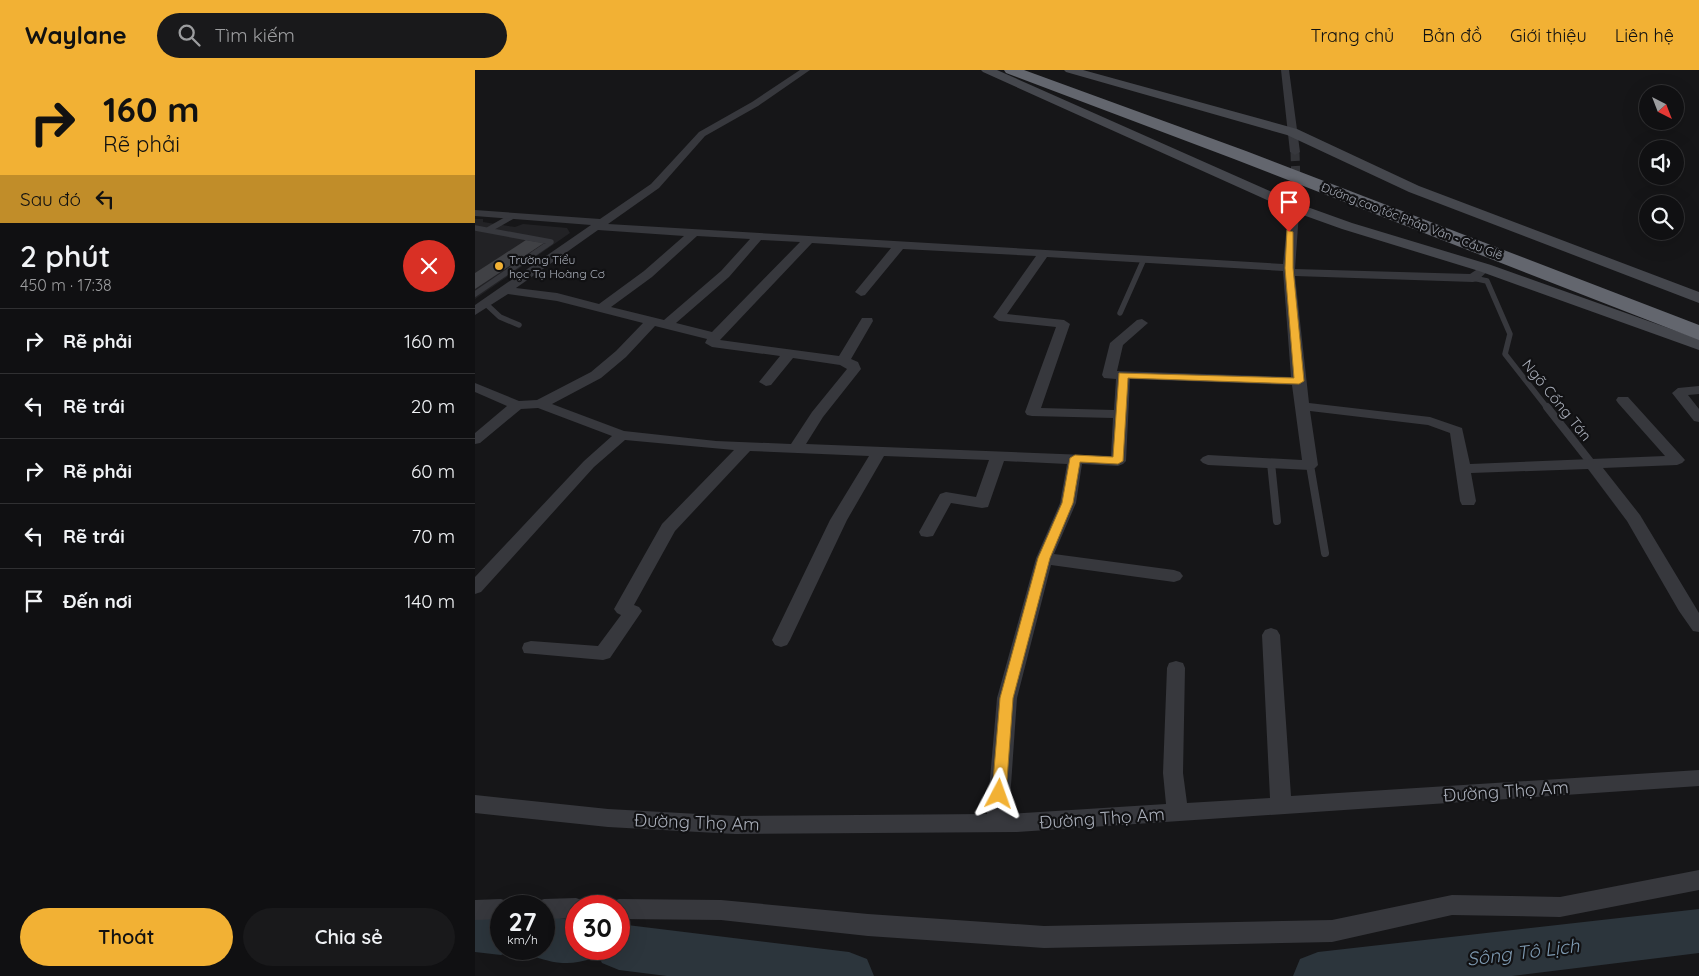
<!DOCTYPE html>
<html lang="vi">
<head>
<meta charset="utf-8">
<style>
	:root { --surface:#101012; --page:#19191b; --text:#f1f3f6; --muted:#9c9d9f; --line:#303032; --accent:#f2b134 }
	body { margin:0; font-family:Quicksand,sans-serif; background:var(--page); color:var(--text); height:100vh; display:flex; flex-direction:column; font-size:19px; white-space:nowrap }
	* { box-sizing:border-box; margin:0 }
	p { font-size:16px; color:var(--muted) }
	.icon { flex:none; width:28px; height:28px; fill:none; stroke:currentColor; stroke-width:2; stroke-linecap:round; stroke-linejoin:round }
	.map { position:relative; flex:1; overflow:hidden }
	.panel { display:flex; flex-direction:column; background:var(--surface); width:475px }
	.panel>* { flex:none }
	.hud { background:#f2b134; color:#111; overflow:hidden }
	.needle { width:32px; rotate:138deg }
	.controls { position:absolute; left:1164px; top:15px; display:grid; gap:10px }
	.controls a { display:grid; place-items:center; width:45px; height:45px; border-radius:50%; background:var(--surface); box-shadow:0 5px 20px #0002,0 0 0 1px var(--line); font-size:25px }
	.speed { position:absolute; left:15px; top:825px; display:flex; gap:10px; font-size:25px; font-weight:700; text-align:center }
	.speed>* { display:grid; place-content:center; width:65px; height:65px; border-radius:50%; background:var(--surface); box-shadow:0 5px 20px #0002,0 0 0 1px var(--line); line-height:1 }
	.speed small { font-size:12px; font-weight:400 }
	.speed .limit { border:8px solid #d22; background:#fff; color:#111 }
	.pin { position:absolute; display:grid; place-items:center; width:42px; height:42px; color:#fff; margin:-51px -21px; border-radius:50% 50% 50% 0; rotate:-45deg; box-shadow:0 0 5px #0007 }
	.pin .icon { rotate:45deg }
	.me { position:absolute; width:55px; margin:-28px; rotate:4deg; stroke-linejoin:round; filter:drop-shadow(0 0 4px #0008) }
	.turn { display:flex; align-items:center; gap:18px; height:105px; padding:0 20px; font-size:22px }
	.turn .icon { width:65px; height:65px; stroke-width:2.5 }
	.turn b { display:block; font-size:35px; line-height:42px }
	.then { display:flex; align-items:center; height:48px; padding:0 20px; background:#0003; gap:10px; font-size:19px }
	.round { display:grid; place-items:center; flex:none; width:52px; height:52px; border-radius:26px; background:var(--page) }
	.head { display:flex; align-items:center; justify-content:space-between; height:85px; padding:0 20px }
	h1 { font-size:30px; font-weight:600; line-height:38px }
	.action { display:flex; gap:10px; margin-top:auto; padding:10px 20px }
	.action a { flex:1; height:58px; border-radius:30px; background:var(--accent); color:#111; font-size:20px; font-weight:600; line-height:58px; text-align:center }
	.action a+a { background:var(--page); color:var(--text) }
	ul { padding:0; list-style:none }
	li { display:flex; align-items:center; gap:15px; height:65px; padding:0 20px; border-top:1px solid var(--line) }
	li div { flex:1 }
	li b { display:block; font-size:19px }
	li em { font-style:normal }
	header { display:flex; align-items:center; gap:30px; box-sizing:border-box; height:70px; padding:0 25px; background:var(--accent); color:#111 }
	header strong { font-size:24px }
	nav { display:flex; gap:28px; margin-inline-start:auto; font-size:18px }
	.search { width:350px; height:45px; background:var(--page); display:flex; align-items:center; gap:12px; box-sizing:border-box; padding:0 18px; border-radius:28px; color:var(--muted); font-size:19px }
	main { display:flex; flex:1; min-height:0 }
	.map>svg:first-child { display:block }
	.built { fill:#222225 }
	.lines { fill:none; stroke-linecap:round; stroke-linejoin:round }
	.river { fill:#2c353c; fill-rule:evenodd }
	.building { fill:#404145 }
	.street-tunnel { stroke:#333438; stroke-width:9; stroke-dasharray:9 5; stroke-linecap:butt }
	.lane-far2 { stroke:#37383d; stroke-width:4.5 }
	.lane-far1 { stroke:#37383d; stroke-width:5.5 }
	.lane { stroke:#37383d; stroke-width:8 }
	.street { fill:#37383d; fill-rule:evenodd }
	.secondary { fill:#45474d; fill-rule:evenodd }
	.highway { fill:#63666e; fill-rule:evenodd }
	.route { fill:#f2b134; stroke:#9d7322 }
	.poi-dot { fill:#f2b134; stroke:#111113; stroke-width:2 }
	.labels { text-anchor:middle; dominant-baseline:central; stroke-width:4.5; stroke-linejoin:round; paint-order:stroke }
	.far-street-label { font-size:12px; fill:#a8adb8; stroke:#111113 }
	.far-poi-label { font-size:12px; fill:#a8adb8; stroke:#111113; text-anchor:start }
	.street-label { font-size:15px; fill:#a8adb8; stroke:#111113 }
	.near-street-label { font-size:18px; fill:#a8adb8; stroke:#111113 }
	.near-water-label { font-size:19px; font-style:italic; fill:#7f9bb3; stroke:#111113 }
</style>
</head>
<body>
<header>
<strong>Waylane</strong>
<div class="search"><svg class="icon" aria-label="search" viewBox="0 0 24 24"><circle cx="10" cy="10" r="6"/><path d="M15 15l6 6"/></svg>Tìm kiếm</div>
<nav><a>Trang chủ</a><a>Bản đồ</a><a>Giới thiệu</a><a>Liên hệ</a></nav>
</header>
<main>
<section class="panel">
<div class="hud">
<div class="turn"><svg class="icon" aria-label="right" viewBox="0 0 24 24"><path d="M7 20v-9h11M14 6l5 5-5 5"/></svg><div><b>160 m</b>Rẽ phải</div></div>
<div class="then">Sau đó<svg class="icon" aria-label="left" viewBox="0 0 24 24"><path d="M17 20v-9H6M10 6l-5 5 5 5"/></svg></div>
</div>
<div class="head"><div><h1>2 phút</h1><p>450 m · 17:38</p></div><a class="round" style="background:#d93025;color:#fff"><svg class="icon" aria-label="close" viewBox="0 0 24 24"><path d="M6 6l12 12M18 6L6 18"/></svg></a></div>
<ul>
<li><svg class="icon" aria-label="right" viewBox="0 0 24 24"><path d="M7 20v-9h11M14 6l5 5-5 5"/></svg><div><b>Rẽ phải</b></div><em>160 m</em></li>
<li><svg class="icon" aria-label="left" viewBox="0 0 24 24"><path d="M17 20v-9H6M10 6l-5 5 5 5"/></svg><div><b>Rẽ trái</b></div><em>20 m</em></li>
<li><svg class="icon" aria-label="right" viewBox="0 0 24 24"><path d="M7 20v-9h11M14 6l5 5-5 5"/></svg><div><b>Rẽ phải</b></div><em>60 m</em></li>
<li><svg class="icon" aria-label="left" viewBox="0 0 24 24"><path d="M17 20v-9H6M10 6l-5 5 5 5"/></svg><div><b>Rẽ trái</b></div><em>70 m</em></li>
<li><svg class="icon" aria-label="arrive" viewBox="0 0 24 24"><path d="M6 21V4h12l-3 4 3 4H6"/></svg><div><b>Đến nơi</b></div><em>140 m</em></li>
</ul>
<div class="action"><a>Thoát</a><a>Chia sẻ</a></div>
</section>
<div class="map">
<svg width="1224" height="906" viewBox="0 0 1224 906">
	<rect width="100%" height="100%" fill="#161618"/>
	<!-- built -->
	<path class="built" d="M0 149H8V152L40 157 48 154 92 158 95 163 0 229Z"/>
	<g class="lines">
		<!-- river -->
		<path class="river" d="M0 838 26 841V879H43L26 885 0 882Z
			M1224 839V883L1037 906H818L825 889 843 882Z
			M69 846 101 850V879H144V854L374 882 392 889 399 906H192L144 900 127 893 121 881 118 888C94 897 76 893 52 884L50 879H69Z"/>
	</g>
	<!-- building -->
	<path class="building" d="M51 170 69 173 0 219V203Z"/>
	<g class="lines">
		<!-- street-tunnel -->
		<path class="street-tunnel" d="M820 82 821 114"/>
		<!-- lane-far2 -->
		<path class="lane-far2" d="M34 148 37 146"/>
		<!-- lane-far1 -->
		<path class="lane-far1" d="M0 158 76 172 0 224
			M13 160 36 147
			M998 208 1012 211 1035 264 1030 284 1073 339
			M11 234 25 247 44 255
			M645 243 669 189"/>
		<!-- lane -->
		<path class="lane" d="M1072 337 1117 394
			M796 393 802 451
			M835 395 850 483"/>
		<!-- street -->
		<path class="street" d="M325 0H335L283 36 230 66 184 118 133 154 808 194 816 114 821 111 826 114 820 199 995 204 1010 194 1016 198 1002 211 998 212 820 206 834 333 955 347 987 358 995 394 1190 386 1143 333 1141 330 1143 327H1153L1210 390 1207 393 1202 395 1128 398 1165 445 1224 543V562L1218 561 1204 541 1152 451 1113 399 996 403 1001 431 999 435H987L985 431 975 363 953 355 835 341 843 395 840 398 835 400 733 395 728 393 725 390 728 387 733 385 827 390 817 315 655 309 651 391 648 394 643 396 607 394 601 433 579 484 699 500 705 502 708 506 705 510 699 512 576 495 542 628 534 744 691 734 688 703 692 598 694 593 701 591 708 593 710 598 708 703 712 733 795 728 787 565 790 560 796 558 802 560 805 565 816 726 1224 700V716L542 762 260 764 133 757 0 743V725L133 739 260 746 512 744 522 628 561 488 585 433 592 394 529 391 513 437 507 438 476 433 458 466 452 467 446 466 444 462 465 424 471 422 501 427 514 390 409 386 372 450 315 570 312 575 306 577 300 575 297 570 355 450 394 386 275 381 200 461 159 535 164 537 167 541 135 588 128 590 49 583 47 578 49 573 56 571 123 576 146 545 142 543 139 539 187 454 259 380 150 370 119 397 6 522 0 524V507L109 391 137 366 63 338 46 339 5 373 0 374V363L32 336 0 322V313L44 331 62 330 116 302 141 281 168 253 82 231 33 224 0 245V235L116 155 0 146V140L125 149 176 114 224 62 277 32ZM123 160 209 166 169 201 124 234 82 223 41 218ZM222 166 275 169 246 201 189 250 136 237 177 207ZM286 170 325 172 237 262 201 253 254 207ZM337 173 416 178 380 222 386 226 390 225 428 179 561 186 518 247 524 251 581 257 550 342 552 345 557 346 638 348 636 386 331 374 348 347 386 299 383 292 376 289 398 251 397 248H387L364 286 245 270ZM572 187 808 201 816 307 642 301 648 275 673 253 667 249 662 250 635 273 627 305 629 308 641 309 639 340 566 338 595 254 589 250 532 244ZM180 256 232 269 230 273 237 277 305 286 284 312 291 316 296 315 318 288 365 295 372 299 337 342 316 374 241 371 149 361 77 334 126 308 151 287Z
			M806 0H814L825 82 820 85 815 82Z
			M1224 316V324L1213 325 1224 339V352L1219 351 1197 323 1203 318Z
			M1224 800V820L1085 847 977 845 857 872 569 878 393 866 246 850 144 849V836H134L136 832 144 829 246 830 393 844 569 856 857 850 977 825 1085 827Z
			M101 828 109 831 112 836H101V848L69 849V836H59L61 832 69 829Z
			M26 829 34 832 36 836H26V849L0 850V830Z"/>
		<!-- secondary -->
		<path class="secondary" d="M506 0H522L824 134 877 153 1016 195 1224 269V280L1004 201 867 159 814 140 508 2Z
			M589 0H608L822 59 944 116 1224 222V233L934 122 812 65 591 2Z"/>
		<!-- highway -->
		<path class="highway" d="M529 0H549L771 81 1224 255V270L759 89 531 3Z"/>
	</g>
	<!-- route -->
	<path class="route" d="M812 160 818 162V198L829 311 824 314 653 308 648 391 643 394 605 392 598 433 575 488 538 628 531 724 529 729 524 731 519 729 517 724 525 628 563 488 587 433 595 388 600 385 638 387 644 303 819 308 810 198Z"/>
	<!-- markers -->
	<circle class="poi-dot" cx="24" cy="196" r="5"/>
	<g class="labels">
		<!-- far-street labels -->
		<g class="far-street-label">
			<text transform="translate(937 151) rotate(21)">Đường cao tốc Pháp Vân - Cầu Giẽ</text>
		</g>
		<!-- far-poi labels -->
		<g class="far-poi-label">
			<text x="34" y="189">Trường Tiểu<tspan x="34" dy="14">học Tạ Hoàng Cơ</tspan></text>
		</g>
		<!-- street labels -->
		<g class="street-label">
			<text transform="translate(1082 330) rotate(51)">Ngõ Cống Tán</text>
		</g>
		<!-- near-street labels -->
		<g class="near-street-label">
			<text transform="translate(1031 721) rotate(-4)">Đường Thọ Am</text>
			<text transform="translate(627 748) rotate(-4)">Đường Thọ Am</text>
			<text transform="translate(222 752) rotate(2)">Đường Thọ Am</text>
		</g>
		<!-- near-water labels -->
		<g class="near-water-label">
			<text transform="translate(1048 882) rotate(-7)">Sông Tô Lịch</text>
		</g>
	</g>
</svg>
<div class="controls">
<a><svg class="needle" viewBox="-14 -14 28 28"><path d="M0-13l5 13h-10z" fill="#e53935"/><path d="M0 13l5-13h-10z" fill="#9c9d9f"/></svg></a>
<a><svg class="icon" aria-label="sound" viewBox="0 0 24 24"><path d="M4 9h4l5-4v14l-5-4H4zM17 9q2 3 0 6"/></svg></a>
<a><svg class="icon" aria-label="search" viewBox="0 0 24 24"><circle cx="10" cy="10" r="6"/><path d="M15 15l6 6"/></svg></a>
</div>
<div class="speed"><div>27<small>km/h</small></div><div class="limit">30</div></div>
<div class="pin" style="left:814px;top:162px;background:#d93025"><svg class="icon" aria-label="arrive" viewBox="0 0 24 24"><path d="M6 21V4h12l-3 4 3 4H6"/></svg></div>
<svg class="me" style="left:524px;top:724px" viewBox="-20 -20 40 40"><path d="M0-17L14 15 0 8-14 15z" fill="#f2b134" stroke="#fff" stroke-width="4"/></svg>
</div>
</main>
</body>
</html>
